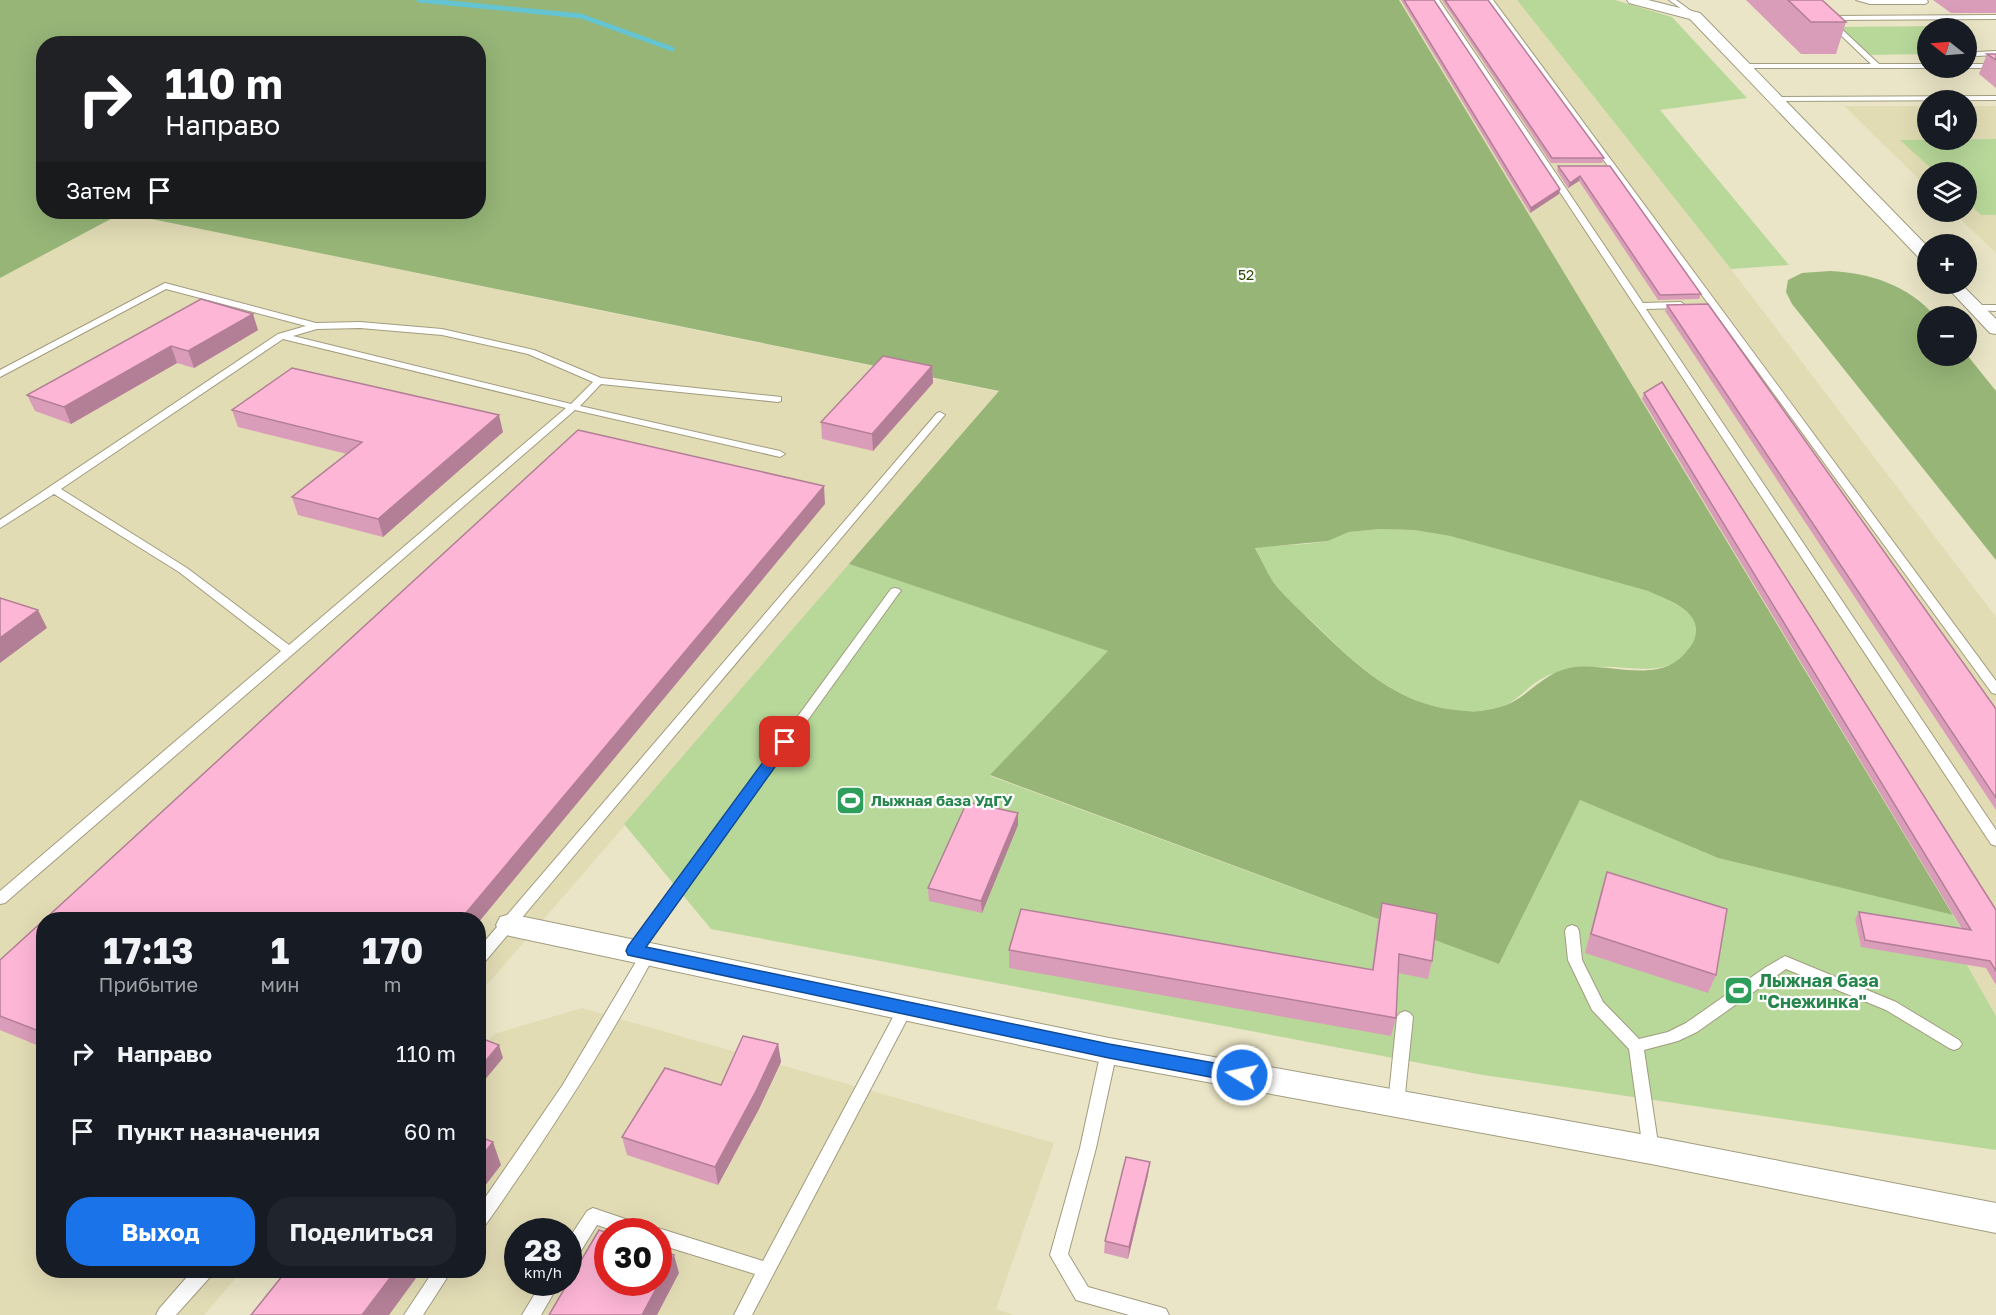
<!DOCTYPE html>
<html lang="ru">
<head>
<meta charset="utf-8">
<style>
	:root { --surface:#171b24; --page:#20242c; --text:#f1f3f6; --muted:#9ea1a6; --accent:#1a73e8 }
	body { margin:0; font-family:"Golos Text",sans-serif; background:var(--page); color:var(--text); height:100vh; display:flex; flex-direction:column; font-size:22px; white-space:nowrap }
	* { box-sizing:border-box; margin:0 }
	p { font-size:20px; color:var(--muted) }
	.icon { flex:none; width:33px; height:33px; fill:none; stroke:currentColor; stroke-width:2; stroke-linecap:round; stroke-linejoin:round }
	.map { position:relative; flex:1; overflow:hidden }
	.side { position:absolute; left:36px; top:912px; width:450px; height:366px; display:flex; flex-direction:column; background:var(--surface); border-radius:24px; box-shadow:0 6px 24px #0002 }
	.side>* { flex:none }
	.top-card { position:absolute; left:36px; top:36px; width:450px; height:183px; border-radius:24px; box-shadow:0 6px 24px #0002; background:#202124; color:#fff; overflow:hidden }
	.needle { width:39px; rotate:287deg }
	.buttons { position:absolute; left:1917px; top:18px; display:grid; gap:12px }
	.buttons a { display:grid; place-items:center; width:60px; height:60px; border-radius:50%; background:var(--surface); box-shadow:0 6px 24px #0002; font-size:30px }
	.speed { position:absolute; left:504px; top:1218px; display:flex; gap:12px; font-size:30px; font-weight:700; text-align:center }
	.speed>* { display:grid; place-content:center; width:78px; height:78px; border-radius:50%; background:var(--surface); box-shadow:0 6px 24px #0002; line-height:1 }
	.speed small { font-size:15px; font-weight:400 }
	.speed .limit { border:9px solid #d22; background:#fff; color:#111 }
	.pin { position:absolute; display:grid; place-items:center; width:51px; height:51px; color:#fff; margin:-26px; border-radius:12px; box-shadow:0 3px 9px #0006 }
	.me { position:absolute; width:66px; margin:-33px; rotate:280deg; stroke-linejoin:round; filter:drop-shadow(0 0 4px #0008) }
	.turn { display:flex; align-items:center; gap:21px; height:126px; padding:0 30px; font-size:27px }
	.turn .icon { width:78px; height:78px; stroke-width:2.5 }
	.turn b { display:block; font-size:42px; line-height:51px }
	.then { display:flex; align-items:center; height:57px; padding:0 30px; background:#0003; gap:12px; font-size:22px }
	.eta { display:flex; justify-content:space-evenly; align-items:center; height:102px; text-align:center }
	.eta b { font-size:36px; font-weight:700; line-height:42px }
	.button { display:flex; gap:12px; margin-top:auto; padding:12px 30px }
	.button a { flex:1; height:69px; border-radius:24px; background:var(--accent); color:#fff; font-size:24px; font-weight:700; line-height:69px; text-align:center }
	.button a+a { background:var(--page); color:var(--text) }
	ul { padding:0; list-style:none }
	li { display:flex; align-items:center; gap:18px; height:78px; padding:0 30px }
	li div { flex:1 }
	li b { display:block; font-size:22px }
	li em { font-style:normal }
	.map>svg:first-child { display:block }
	.built { fill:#e2dcb5; fill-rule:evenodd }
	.green { fill:#b8d89a }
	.forest { fill:#96b577; fill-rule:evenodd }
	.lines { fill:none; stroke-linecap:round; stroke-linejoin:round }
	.stream { stroke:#64c4d2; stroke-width:5 }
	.service-casing { stroke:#a19c7f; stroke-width:2 }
	.minor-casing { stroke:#a19c7f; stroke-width:2 }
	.service { fill:#fff; fill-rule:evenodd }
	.minor { fill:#fff; fill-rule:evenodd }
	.wall { fill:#da9db9 }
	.shaded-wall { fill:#b27f96 }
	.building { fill:#feb6d7; stroke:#b27f96; stroke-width:1.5 }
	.route { fill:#1a73e8; stroke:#114b97; stroke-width:1.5 }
	.labels { text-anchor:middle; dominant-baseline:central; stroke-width:4.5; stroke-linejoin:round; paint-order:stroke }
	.far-park-label { font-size:14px; fill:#2b4700; stroke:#fff }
	.leisure-label { font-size:15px; font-weight:bold; fill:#27864d; stroke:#fff; text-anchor:start }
	.near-leisure-label { font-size:18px; font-weight:bold; fill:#27864d; stroke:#fff; text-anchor:start }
</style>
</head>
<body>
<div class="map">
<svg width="1996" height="1315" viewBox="0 0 1996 1315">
	<rect width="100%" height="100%" fill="#eae5c6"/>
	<!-- built -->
	<path class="built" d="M1399 0H1520L1731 269 1996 617V1016L1955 945 1970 944 1953 915Z
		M1844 106H1927L1928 140H1966L1967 106H1996V253L1953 212H1966V172H1928L1927 187Z
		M122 213 1000 392 479 994 478 920H44V1270L242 1271 204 1315H0V278Z
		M582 1008 1054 1143 996 1309 1014 1315H263L300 1271 478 1270 479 1053 494 1034ZM518 1232H568V1282H518ZM608 1232H658V1282H608Z"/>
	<!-- green -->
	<path class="green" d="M1517 0H1615L1672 17 1747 98 1660 110 1789 265 1731 269Z
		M1948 26 1951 28H1928L1927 54 1865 55 1832 27Z
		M1996 139V215H1981L1967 202 1966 172H1935L1900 140Z
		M1380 529 1414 530 1450 536 1648 591C1666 599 1708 614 1695 641 1673 683 1630 664 1596 667 1583 669 1558 671 1547 676 1533 682 1522 695 1510 703 1502 707 1489 710 1479 711 1472 712 1464 711 1457 710 1397 705 1353 662 1313 622 1301 611 1287 600 1277 587 1268 576 1262 560 1255 547L1306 544 1328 541 1349 532Z
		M849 564 1109 651 990 776 1499 964 1580 800 1718 858 1953 915 1971 945 1956 946 1996 1016V1150L1483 1075 711 929 624 824Z"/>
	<!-- forest -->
	<path class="forest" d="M0 0H1399L1953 915 1718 858 1580 800 1499 964 990 775 1108 651 849 564 999 391 122 213 0 278ZM44 44H478V212H44ZM1380 529 1414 530 1450 536 1648 591C1665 599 1698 609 1696 632 1695 641 1692 645 1686 652 1658 687 1605 660 1569 668 1542 674 1529 696 1506 705 1498 708 1488 710 1480 711 1473 712 1465 711 1457 710 1397 705 1354 663 1313 623 1301 611 1288 600 1277 587 1268 576 1262 560 1255 548L1328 541 1349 532Z
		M1830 271C1870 273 1908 285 1935 316H1928V356L1967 355 1996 391V560L1792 304 1786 292 1788 280 1802 273Z"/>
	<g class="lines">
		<!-- stream -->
		<path class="stream" d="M419 0 581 16 672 49"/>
		<defs>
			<path id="service" d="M1433 0H1439L1643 303 1681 302 1685 305 1681 308 1646 309 1996 830V846L1991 844Z
				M1487 0H1493L1996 681V694L1992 693Z
				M1669 0H1676L1698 16 1693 17Z
				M1856 0H1927L1928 2 1925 4H1870Z
				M1996 15V19L1832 20 1879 64H1928V68H1930H1745L1742 66 1745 64H1871L1824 19 1823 18 1826 16Z
				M1996 51V55L1977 56 1974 54 1977 52Z
				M1966 64H1996V68H1964H1966Z
				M1996 96V100L1776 101 1772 99 1776 97Z
				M165 283 316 323 360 322 442 329 534 350 601 378 781 397V401L778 402 601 384 580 406 780 451 785 454 780 457 575 410 5 903 0 904V891L281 651 179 572 54 494 0 528V520L278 334 306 326 166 289 0 377V370ZM360 328 442 335 528 354 593 382 571 404 293 336 317 329ZM283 339 566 408 289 645 187 568 61 489Z
				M1976 305H1996V311L1973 310V306Z
				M940 412 945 415 943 417 483 964 478 966V949L937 413Z
				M895 588 899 589 901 591 899 593 639 955 634 957 629 955 627 951 629 947 891 589Z
				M1572 925 1577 927 1579 931 1582 960 1603 1002 1639 1039 1668 1032 1686 1023 1766 967 1785 956 1896 1002 1959 1040 1962 1044 1959 1048 1954 1050 1949 1048 1886 1010 1786 969 1697 1032 1678 1041 1644 1050 1659 1150 1657 1155 1651 1157 1645 1155 1643 1150 1629 1049 1592 1010 1568 960 1565 931 1567 927Z
				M648 948 653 950 655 954C605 1049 546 1139 484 1227L478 1229V1208L562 1086 643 950Z
				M905 1002 910 1004 913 1008 752 1315H734L755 1274 658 1244V1232L652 1231 658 1228 763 1261 900 1004Z
				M1405 1011 1410 1013 1413 1017 1404 1104 1402 1109 1396 1111 1390 1109 1388 1104 1397 1017 1400 1013Z
				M1109 1045 1114 1047 1117 1051 1096 1148 1068 1254 1088 1287 1160 1307 1166 1309 1169 1315H1129L1076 1300 1050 1255 1080 1148 1101 1051 1104 1047Z
				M593 1208 649 1227 651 1232H618L597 1225 574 1262 568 1264V1240L587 1211Z
				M193 1270H213L211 1276 176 1315H156L159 1309Z
				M434 1270H452L423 1315H404Z
				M542 1282H560L541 1315H522Z"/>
			<path id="minor" d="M1627 0H1648L1700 13 1928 247V262L1922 261 1690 19 1629 3Z
				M1944 284H1961L1996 319V334L1990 333Z
				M510 914 1109 1038 1651 1136 1996 1203V1233L1651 1164 1109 1064 510 936 500 933 496 925 500 917Z"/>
		</defs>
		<!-- service casing -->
		<use href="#service" class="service-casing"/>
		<!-- minor casing -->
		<use href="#minor" class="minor-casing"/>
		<!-- service -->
		<use href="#service" class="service"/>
		<!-- minor -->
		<use href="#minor" class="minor"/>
	</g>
	<!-- wall -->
	<path class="wall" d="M1401 0H1434L1559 194 1530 213Z
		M1442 0H1488L1604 158 1602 163H1551Z
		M1746 0H1822L1846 22 1836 54H1801Z
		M1933 0H1996V13H1951Z
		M1987 54H1996V88L1979 74Z
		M1558 166H1610L1701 294 1699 299 1658 300 1579 181 1568 188 1557 171Z
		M201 299 258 330 194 368 177 363 71 424 35 411 27 395Z
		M1667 305 1996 709V810L1665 311Z
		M932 366 933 383 873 451 822 439 821 422Z
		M1644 393 1996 910V985L1986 968 1861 947 1855 919 1859 912 1962 929 1642 399Z
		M232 410 503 432 383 537 298 515 292 497 347 454 238 427Z
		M1018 813V825L982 913 929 901 928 888Z
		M1607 872 1716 975 1708 993 1585 953 1601 891Z
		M1382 903 1432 961 1428 979 1398 973 1396 1018 1391 1036 1009 968V950L1372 969 1378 921Z
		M44 920V1048L0 1030V960Z
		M778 1044 781 1062 759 1109 718 1185 627 1155 622 1137 721 1085Z
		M1148 1175 1128 1259 1104 1253 1105 1241Z"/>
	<!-- shaded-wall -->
	<path class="shaded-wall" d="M1580 176 1579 181 1568 188 1570 183Z
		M1560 189 1559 194 1530 213 1531 208Z
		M253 314 258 330 194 368 188 351Z
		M171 346 177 363 71 424 64 407Z
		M932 366 933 383 873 451 872 434Z
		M499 415 503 432 383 537 378 519Z
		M824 486 825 504 478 923V920H460Z
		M38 610 47 628 0 663V638Z
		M1018 813V825L982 913 981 901Z
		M778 1044 781 1062 759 1109 718 1185 715 1167Z
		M499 1045 503 1058 478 1088V1070Z
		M493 1142 501 1165 478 1195V1161Z
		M1150 1162 1148 1175 1128 1259 1129 1247Z
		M674 1255 679 1273 657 1315H642Z
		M396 1270H422L389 1315H362Z"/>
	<!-- building -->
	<path class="building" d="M1404 0H1434L1560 189 1531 208Z
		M1445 0H1488L1604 158H1552Z
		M1788 0H1822L1846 22H1811Z
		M1987 54H1996V60Z
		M1558 166H1610L1701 294 1660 295 1580 176 1570 183Z
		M201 299 253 314 188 351 171 346 64 407 27 395Z
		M1708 304 1996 709V798L1667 305Z
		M883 356 932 366 872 434 821 422Z
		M292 368 499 415 378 519 292 497 362 442 232 410Z
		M1662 382 1996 910V971L1990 961 1865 940 1859 912 1971 930 1644 393Z
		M578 430 824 486 460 920H44Z
		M0 598 38 610 0 638Z
		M967 802 1018 813 981 901 928 888Z
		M1607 872 1727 909 1716 975 1591 934Z
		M1382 903 1437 914 1432 961 1399 954 1396 1018 1009 950 1021 909 1373 970Z
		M44 920V1033L0 1016V960Z
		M743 1036 778 1044 756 1091 715 1167 622 1137 665 1068 721 1085Z
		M478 1037 499 1045 478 1070Z
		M478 1136 493 1142 478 1161Z
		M1126 1157 1150 1162 1129 1247 1105 1241Z
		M599 1230 608 1233V1282H658V1250L674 1255 642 1315H549Z
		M287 1270H396L362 1315H251Z"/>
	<!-- route -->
	<path class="route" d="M785 737 790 739 792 742 790 746 646 947 1109 1044 1242 1068 1248 1070 1250 1075 1248 1080 1242 1083 1109 1058 628 955 626 951 628 946 780 739Z"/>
	<!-- icons -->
	<defs>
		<symbol id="stadium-square" viewBox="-11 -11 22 22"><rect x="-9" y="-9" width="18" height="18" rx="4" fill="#2e9e5b" stroke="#fff"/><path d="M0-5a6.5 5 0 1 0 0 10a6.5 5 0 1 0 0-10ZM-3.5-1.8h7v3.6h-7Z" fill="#fff"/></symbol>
	</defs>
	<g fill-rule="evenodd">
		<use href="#stadium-square" x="834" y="784" width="33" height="33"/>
		<use href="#stadium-square" x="1722" y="974" width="33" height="33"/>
	</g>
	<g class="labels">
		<!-- far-park labels -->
		<g class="far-park-label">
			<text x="1246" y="274">52</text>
		</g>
		<!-- leisure labels -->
		<g class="leisure-label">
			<text x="871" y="800">Лыжная база УдГУ</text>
		</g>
		<!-- near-leisure labels -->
		<g class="near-leisure-label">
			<text x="1759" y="980">Лыжная база<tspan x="1759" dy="21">"Снежинка"</tspan></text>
		</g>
	</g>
</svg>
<div class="buttons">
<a><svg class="needle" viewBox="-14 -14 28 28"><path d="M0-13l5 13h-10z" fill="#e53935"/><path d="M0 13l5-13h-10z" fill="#9ea1a6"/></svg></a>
<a><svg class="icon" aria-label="sound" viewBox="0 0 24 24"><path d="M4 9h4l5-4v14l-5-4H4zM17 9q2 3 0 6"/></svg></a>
<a><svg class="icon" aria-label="layers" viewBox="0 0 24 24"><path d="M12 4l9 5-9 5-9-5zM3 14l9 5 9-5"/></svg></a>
<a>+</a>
<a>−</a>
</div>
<div class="speed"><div>28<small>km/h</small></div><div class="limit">30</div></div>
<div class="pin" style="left:785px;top:742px;background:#d93025"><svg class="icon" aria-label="arrive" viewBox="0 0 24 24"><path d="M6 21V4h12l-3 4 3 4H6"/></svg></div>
<svg class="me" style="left:1242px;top:1075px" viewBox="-20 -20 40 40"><circle r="17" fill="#1a73e8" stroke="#fff" stroke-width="3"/><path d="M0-11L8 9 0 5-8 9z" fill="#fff"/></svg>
<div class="top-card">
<div class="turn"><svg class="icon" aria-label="right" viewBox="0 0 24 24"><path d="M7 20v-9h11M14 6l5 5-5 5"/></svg><div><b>110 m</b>Направо</div></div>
<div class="then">Затем<svg class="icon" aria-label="arrive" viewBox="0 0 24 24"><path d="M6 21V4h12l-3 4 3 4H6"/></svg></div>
</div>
<section class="side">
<div class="eta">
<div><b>17:13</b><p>Прибытие</p></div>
<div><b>1</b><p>мин</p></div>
<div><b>170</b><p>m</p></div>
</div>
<ul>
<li><svg class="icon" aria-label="right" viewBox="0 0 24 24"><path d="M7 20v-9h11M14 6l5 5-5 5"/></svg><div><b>Направо</b></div><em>110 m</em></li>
<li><svg class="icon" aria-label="arrive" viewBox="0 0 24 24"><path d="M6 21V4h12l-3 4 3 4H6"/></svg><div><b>Пункт назначения</b></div><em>60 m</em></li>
</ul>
<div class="button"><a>Выход</a><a>Поделиться</a></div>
</section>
</div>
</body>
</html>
